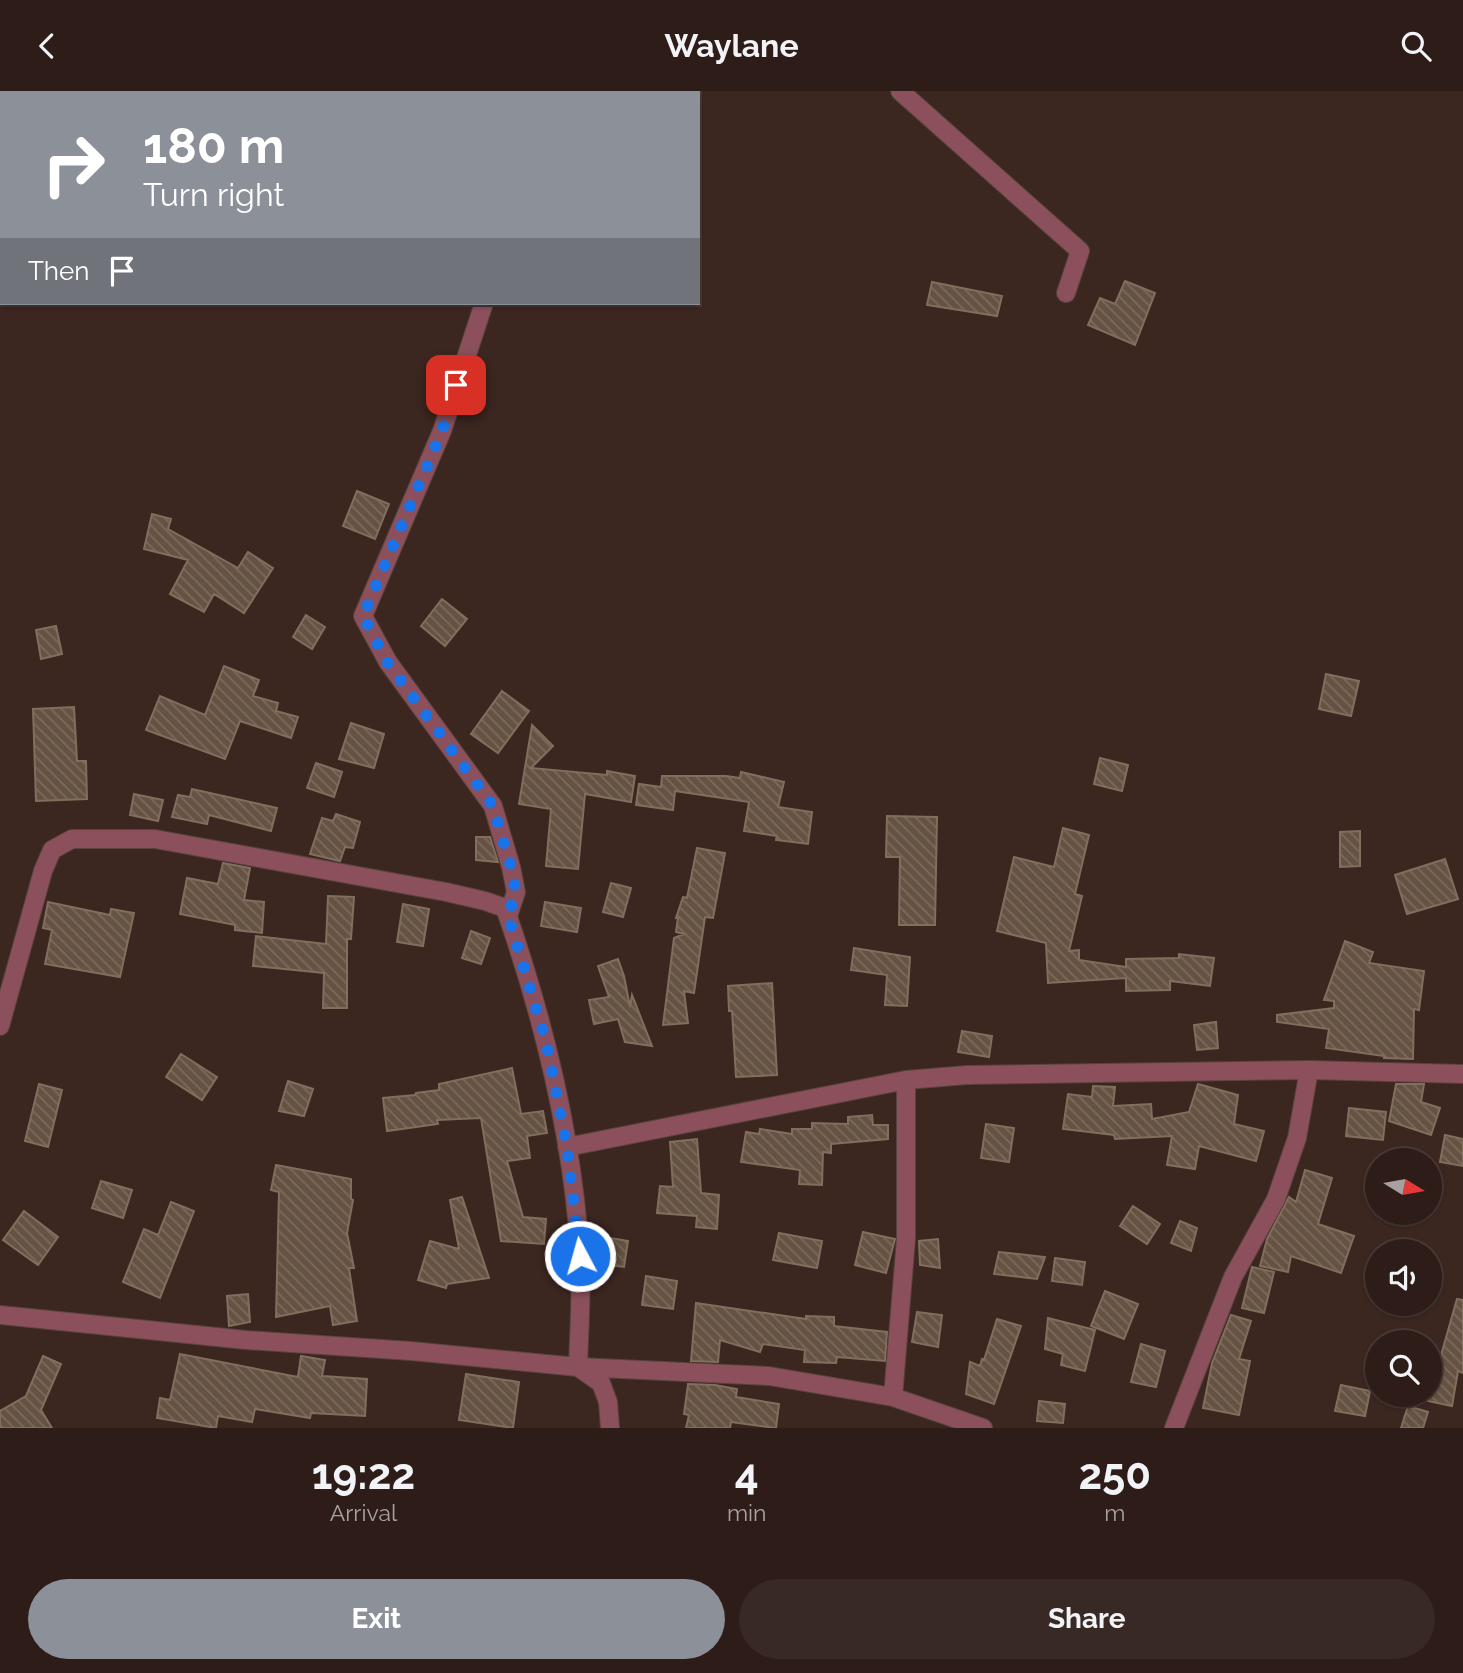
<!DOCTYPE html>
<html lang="en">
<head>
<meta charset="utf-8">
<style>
	:root { --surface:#2d1c18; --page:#392925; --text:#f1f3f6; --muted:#a7a1a2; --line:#483a37; --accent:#8c9099 }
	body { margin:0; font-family:Raleway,sans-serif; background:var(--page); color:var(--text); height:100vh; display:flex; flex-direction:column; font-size:26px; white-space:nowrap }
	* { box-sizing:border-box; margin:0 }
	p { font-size:23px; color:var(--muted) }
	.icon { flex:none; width:38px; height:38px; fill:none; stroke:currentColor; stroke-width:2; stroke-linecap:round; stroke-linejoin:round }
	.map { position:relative; height:1337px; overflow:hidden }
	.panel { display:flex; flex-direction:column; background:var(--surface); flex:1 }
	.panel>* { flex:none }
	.banner { position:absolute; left:0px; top:0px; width:700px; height:214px; box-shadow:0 2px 5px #0004,0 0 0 2px var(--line); background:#8c9099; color:#fff; overflow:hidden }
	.needle { width:46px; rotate:101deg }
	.tools { position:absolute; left:1365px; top:1057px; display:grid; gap:14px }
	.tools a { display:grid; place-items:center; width:77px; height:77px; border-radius:50%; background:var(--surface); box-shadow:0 2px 5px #0004,0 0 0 2px var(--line); font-size:35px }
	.pin { position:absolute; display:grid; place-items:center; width:60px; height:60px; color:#fff; margin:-30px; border-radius:14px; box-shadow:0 4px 10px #0006 }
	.me { position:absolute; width:77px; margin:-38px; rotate:354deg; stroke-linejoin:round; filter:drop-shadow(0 0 5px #0008) }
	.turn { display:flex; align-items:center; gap:24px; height:147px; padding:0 28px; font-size:32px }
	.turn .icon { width:91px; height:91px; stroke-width:2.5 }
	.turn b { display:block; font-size:49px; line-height:60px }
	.then { display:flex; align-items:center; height:66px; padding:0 28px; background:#0003; gap:14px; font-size:26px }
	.eta { display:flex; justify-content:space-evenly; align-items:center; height:119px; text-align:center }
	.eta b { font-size:42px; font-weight:700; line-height:49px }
	.button { display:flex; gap:14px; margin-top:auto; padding:14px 28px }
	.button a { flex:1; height:80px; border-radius:42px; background:var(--accent); color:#fff; font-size:28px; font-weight:700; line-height:80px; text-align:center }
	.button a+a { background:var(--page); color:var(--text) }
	header { display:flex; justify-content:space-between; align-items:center; height:91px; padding:0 28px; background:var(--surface); font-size:32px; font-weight:700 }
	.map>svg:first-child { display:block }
	.building { fill:url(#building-back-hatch); stroke:#826e5d; stroke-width:2 }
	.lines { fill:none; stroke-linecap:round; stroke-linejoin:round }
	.street-casing { stroke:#58433d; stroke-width:20 }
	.street { stroke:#8b505b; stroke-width:18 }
	.route { stroke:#1a73e8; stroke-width:12; stroke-dasharray:0 21.6 }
</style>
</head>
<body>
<header><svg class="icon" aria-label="back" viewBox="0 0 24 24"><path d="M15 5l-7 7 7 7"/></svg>Waylane<svg class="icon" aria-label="search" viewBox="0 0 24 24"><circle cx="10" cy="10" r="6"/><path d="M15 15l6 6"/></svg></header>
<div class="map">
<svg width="1463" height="1337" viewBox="0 0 1463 1337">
	<defs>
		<pattern id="building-back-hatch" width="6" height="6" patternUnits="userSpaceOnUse" patternTransform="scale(1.75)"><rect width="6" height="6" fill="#655242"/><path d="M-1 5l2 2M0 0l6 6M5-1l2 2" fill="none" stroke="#7b6a5d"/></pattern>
	</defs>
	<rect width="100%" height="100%" fill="#3c2620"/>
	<!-- building -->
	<path class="building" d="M1125 190 1155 202 1135 254 1088 234 1100 207 1115 213Z
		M932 191 1002 205 997 225 927 214Z
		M357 400 389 413 375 448 343 435Z
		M152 423 171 428 168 438 238 477 248 461 273 477 244 522 214 503 204 521 170 503 188 469 144 458Z
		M442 508 467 528 445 555 421 535Z
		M306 524 325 536 312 558 293 546Z
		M56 535 62 563 41 568 36 539Z
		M224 575 259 589 253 605 278 612 276 620 298 626 291 647 240 630 225 668 146 639 160 605 205 624Z
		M1326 583 1359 590 1351 625 1319 618Z
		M502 600 529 620 498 662 471 643Z
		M74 616 77 670H86L87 708 36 710 33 618Z
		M351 632 384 643 374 677 339 668Z
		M532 634 553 655 531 677 607 684V680L635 685 631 711 585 703 578 778 546 775 551 718 519 713Z
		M1100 667 1128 674 1122 700 1094 693Z
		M316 672 342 681 334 706 307 697Z
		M741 681 784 691 778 716 812 721 808 753 776 749 777 745 744 740 749 711 675 700 673 719 636 714 639 693 661 696 662 685H726L740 687Z
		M192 698 277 717 271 740 209 724 207 733 172 726 178 704 190 706Z
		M134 703 163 709 158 730 130 724Z
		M336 723 360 731 353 757 345 756 340 770 310 763 322 727 333 730Z
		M887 725 937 726 935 834H899L900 766H886Z
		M1063 737 1089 744 1075 803 1082 805 1069 860 1079 859V869L1126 876V868L1179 867V863L1214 867 1210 895 1170 890V899L1126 900V887L1048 892 1046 852 997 840 1014 766 1054 776Z
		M1360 740V775L1340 776V741Z
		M476 746H490L498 771 476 769Z
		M697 757 725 762 713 827 705 826 694 902 684 900 688 932 663 934 674 847 684 843 676 841 678 827H676L683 806 687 807Z
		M1445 768 1458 808 1407 823 1395 784Z
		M223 772 250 777 244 809 264 811 262 842 235 839V834L180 823 187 787 218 793Z
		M611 792 631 797 623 826 603 821Z
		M328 805 354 806 351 848H347V917H323L324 882 253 875 256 845 326 853Z
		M48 811 110 824 111 818 134 822 120 886 45 873 52 839 43 837Z
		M545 811 581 817 577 841 541 835Z
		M403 813 429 818 423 855 397 851Z
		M471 840 490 847 481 873 462 867Z
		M1345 850 1373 861 1369 872 1424 880 1419 919 1414 918 1413 968 1384 967V965L1326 957 1329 938 1277 931V924L1334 917V910L1324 909Z
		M854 857 910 866 907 915 885 914 887 884 851 879Z
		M618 868 624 885 630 916 632 904 652 955 625 951 618 928 594 933 589 909 609 906 598 875Z
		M772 892 777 984 736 986 732 920H729L728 895Z
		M1216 931 1218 957 1197 959 1194 934Z
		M962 940 992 945 989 966 958 961Z
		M181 963 217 986 202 1009 166 986Z
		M512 977 521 1023 543 1020 547 1042 527 1045 530 1067 507 1070 523 1126 546 1128 544 1153 501 1150 481 1027 437 1029 438 1033 387 1040 383 1007 415 1004 416 1002 439 999V993Z
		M288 990 313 998 304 1025 279 1020Z
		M39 993 62 999 48 1056 25 1050Z
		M1198 993 1238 1004 1234 1033 1264 1040 1256 1070 1199 1055 1195 1078 1167 1074 1172 1045 1115 1048 1114 1044 1063 1038 1068 1003 1092 1006 1093 995 1115 996 1113 1015 1151 1013 1152 1028 1189 1021Z
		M1396 993H1424L1421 1011 1440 1017 1431 1044 1389 1030Z
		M1349 1017 1386 1021 1383 1049 1346 1045Z
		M872 1024 873 1034H888V1048L831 1053V1062L823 1061 822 1094 799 1093 800 1079 741 1071 746 1041 759 1043 760 1038 792 1043V1038H812V1032L848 1033V1026Z
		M986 1033 1014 1037 1009 1071 981 1067Z
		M1445 1044 1463 1048V1075L1440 1071Z
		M697 1048 701 1102 719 1104 717 1138 696 1136 697 1125 657 1122 660 1095 673 1096 670 1051Z
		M276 1074 351 1088V1108L353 1109 347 1142 354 1177H349L357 1230 333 1234 330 1215 276 1226 279 1101 271 1099Z
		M1305 1079 1332 1087 1318 1133 1354 1145 1341 1182 1291 1165 1288 1181 1260 1175 1267 1148 1289 1106 1296 1111Z
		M101 1090 132 1099 123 1127 92 1117Z
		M462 1106 489 1187 447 1193 446 1197 418 1189 430 1150 459 1158 450 1109Z
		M171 1111 194 1120 160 1207 123 1191 144 1138 158 1144Z
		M1133 1115 1160 1133 1147 1153 1120 1135Z
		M24 1120 58 1146 38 1174 3 1149Z
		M1180 1130 1197 1137 1191 1160 1171 1152Z
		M863 1141 895 1148 886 1182 855 1174Z
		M779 1142 822 1150 817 1177 773 1169Z
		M605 1146 628 1150 624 1176 601 1173Z
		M938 1148 940 1177 920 1174 919 1150Z
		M999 1161 1045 1166 1037 1188 994 1183Z
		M1055 1167 1085 1171 1082 1194 1052 1190Z
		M1252 1176 1274 1181 1264 1222 1242 1217Z
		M646 1185 677 1190 673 1218 642 1214Z
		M1105 1200 1138 1213 1124 1248 1091 1235Z
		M248 1203 250 1231 229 1235 227 1205Z
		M1457 1208 1463 1209V1282L1458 1280 1452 1315 1428 1310Z
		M696 1212 806 1228V1225L834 1226V1235L887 1241 885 1270 837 1266 836 1272 804 1271 805 1259 763 1253 760 1261 720 1249 718 1271 691 1270Z
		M917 1221 942 1224 938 1256 912 1251Z
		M1231 1224 1251 1230 1239 1268 1250 1270 1239 1324 1203 1317 1212 1272Z
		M1048 1227 1095 1239 1085 1280 1061 1274 1063 1263 1045 1258Z
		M997 1228 1021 1235 994 1313 966 1303 970 1271 980 1275 982 1268 984 1269Z
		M1141 1253 1165 1260 1156 1296 1131 1291Z
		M180 1263 298 1286 301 1265 325 1269 322 1285 367 1288 365 1325 311 1322 310 1327 255 1318 252 1331 218 1325 216 1337 157 1327 160 1307 170 1309Z
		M43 1265 61 1273 41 1319 52 1337H0V1320L26 1305Z
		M466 1283 519 1291 513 1337 459 1329Z
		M688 1293 715 1294 737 1298 736 1306 779 1313 776 1337 731 1331 730 1337H686L689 1324 684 1323Z
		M1341 1294 1370 1300 1365 1325 1335 1320Z
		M1039 1310 1065 1313 1063 1332 1037 1330Z
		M1408 1315 1428 1321 1423 1337H1401Z"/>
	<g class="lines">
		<defs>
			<path id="street" d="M900 0 1080 160 1066 202
				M636 2 638 0
				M484 212 442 340 363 525 388 571 493 715 511 776 516 801 508 825
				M0 935 43 780 52 759 72 748H155L446 801 485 810 505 817C544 929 573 1047 580 1165 582 1202 579 1240 578 1276L601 1292 608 1311 610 1337
				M567 1056 906 989 967 984 1309 979 1463 983
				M0 1224 246 1249 411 1260 578 1276 769 1285 893 1306 983 1337
				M893 1306 906 1148V989
				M1174 1337 1233 1186 1276 1108 1297 1047 1309 979"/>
		</defs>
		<!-- street casing -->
		<use href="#street" class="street-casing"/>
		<!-- street -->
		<use href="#street" class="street"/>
	</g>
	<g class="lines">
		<!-- route -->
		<path class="route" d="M456 294 442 340 363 525 387 571 493 715 511 776 516 801 508 825 546 950 567 1056 580 1165"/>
	</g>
</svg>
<div class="tools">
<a><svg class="needle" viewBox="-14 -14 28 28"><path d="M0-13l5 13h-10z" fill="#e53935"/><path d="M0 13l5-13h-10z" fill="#a7a1a2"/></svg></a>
<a><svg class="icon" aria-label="sound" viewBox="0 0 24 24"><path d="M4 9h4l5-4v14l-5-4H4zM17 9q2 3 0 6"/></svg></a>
<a><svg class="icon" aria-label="search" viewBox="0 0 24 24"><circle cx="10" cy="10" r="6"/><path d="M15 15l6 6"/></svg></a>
</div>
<div class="pin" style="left:456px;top:294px;background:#d93025"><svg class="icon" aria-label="arrive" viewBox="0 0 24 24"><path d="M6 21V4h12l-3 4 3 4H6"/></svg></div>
<svg class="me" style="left:580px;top:1165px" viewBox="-20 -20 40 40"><circle r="17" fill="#1a73e8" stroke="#fff" stroke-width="3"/><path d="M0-11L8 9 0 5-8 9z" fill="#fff"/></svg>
<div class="banner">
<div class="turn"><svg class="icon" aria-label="right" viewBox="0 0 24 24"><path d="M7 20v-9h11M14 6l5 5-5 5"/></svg><div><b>180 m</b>Turn right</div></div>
<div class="then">Then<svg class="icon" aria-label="arrive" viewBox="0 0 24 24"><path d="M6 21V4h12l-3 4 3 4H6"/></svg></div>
</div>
</div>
<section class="panel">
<div class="eta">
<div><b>19:22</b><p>Arrival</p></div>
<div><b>4</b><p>min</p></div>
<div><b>250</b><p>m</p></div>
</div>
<div class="button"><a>Exit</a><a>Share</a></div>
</section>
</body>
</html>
